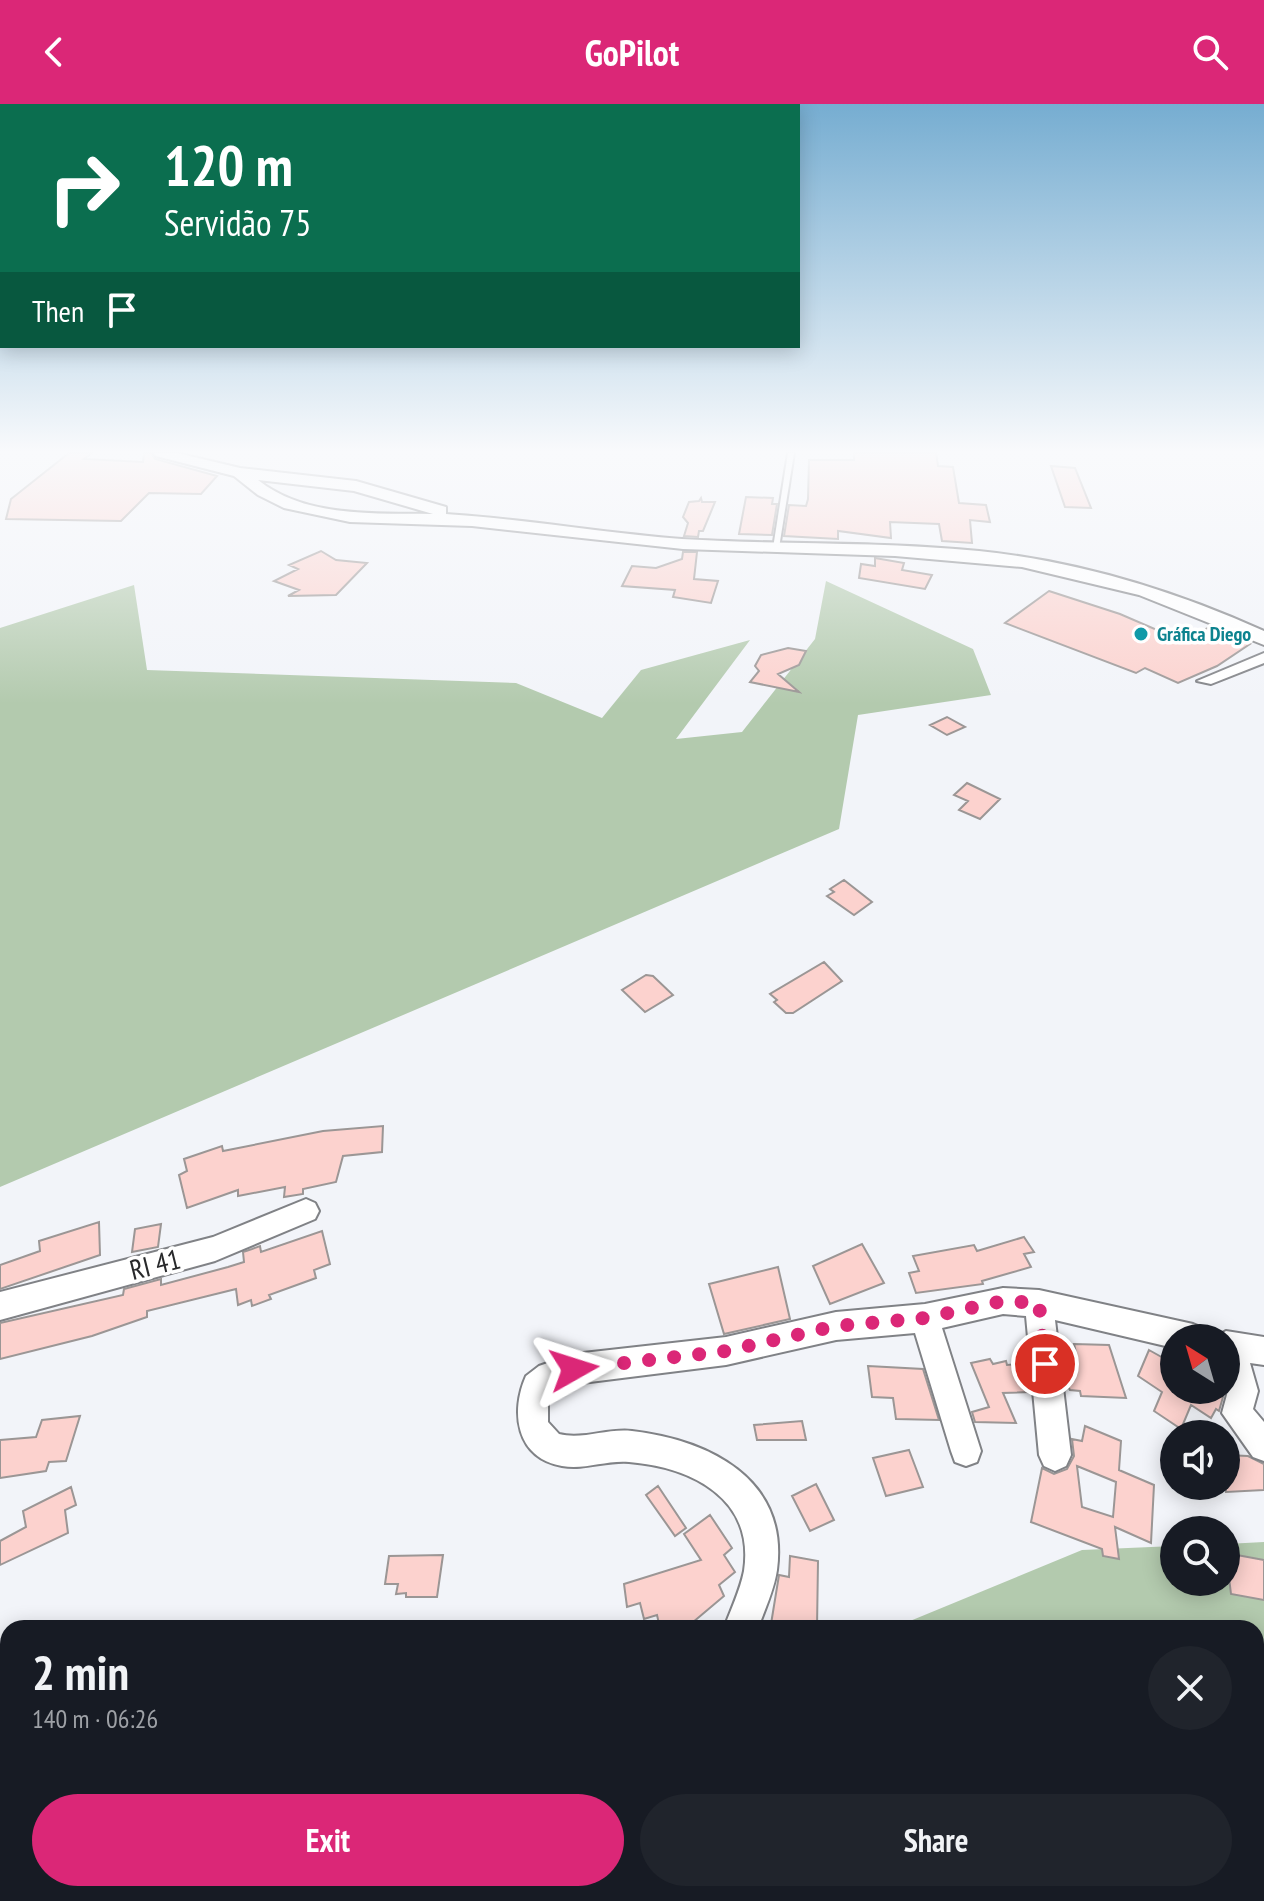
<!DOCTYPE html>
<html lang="en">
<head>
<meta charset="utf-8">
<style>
	:root { --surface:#171b24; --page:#20242c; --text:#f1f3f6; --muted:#9ea1a6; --accent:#db2777 }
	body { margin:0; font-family:"PT Sans Narrow",sans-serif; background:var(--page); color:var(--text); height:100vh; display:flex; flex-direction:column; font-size:30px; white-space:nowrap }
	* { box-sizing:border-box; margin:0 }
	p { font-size:26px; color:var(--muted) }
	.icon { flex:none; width:44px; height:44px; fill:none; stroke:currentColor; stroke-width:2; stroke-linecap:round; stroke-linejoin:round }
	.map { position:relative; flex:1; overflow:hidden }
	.drawer { position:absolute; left:0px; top:1516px; width:1264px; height:282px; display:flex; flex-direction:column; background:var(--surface); border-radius:24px 24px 0 0; box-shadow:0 4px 20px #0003 }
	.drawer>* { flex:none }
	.guide { position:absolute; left:0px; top:0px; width:800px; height:244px; box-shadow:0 4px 20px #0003; background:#0b6e4f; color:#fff; overflow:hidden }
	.needle { width:52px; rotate:323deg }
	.buttons { position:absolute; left:1160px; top:1220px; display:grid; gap:16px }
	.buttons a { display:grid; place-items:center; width:80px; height:80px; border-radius:50%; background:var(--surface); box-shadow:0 4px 20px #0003; font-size:40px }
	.pin { position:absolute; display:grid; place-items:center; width:68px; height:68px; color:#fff; margin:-34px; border:4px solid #fff; border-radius:50%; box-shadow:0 2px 8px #0007 }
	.me { position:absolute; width:88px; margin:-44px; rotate:84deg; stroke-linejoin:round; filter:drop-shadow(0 0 6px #0008) }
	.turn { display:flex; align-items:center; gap:28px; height:168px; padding:0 32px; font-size:36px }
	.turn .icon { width:104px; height:104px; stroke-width:2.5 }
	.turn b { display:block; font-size:56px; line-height:68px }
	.then { display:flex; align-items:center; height:76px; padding:0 32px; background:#0003; gap:16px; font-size:30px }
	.round { display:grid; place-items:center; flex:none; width:84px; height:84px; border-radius:42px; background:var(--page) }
	.summary { display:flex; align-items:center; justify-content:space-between; height:136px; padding:0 32px }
	h1 { font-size:48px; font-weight:600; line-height:60px }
	.action { display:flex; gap:16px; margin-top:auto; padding:16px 32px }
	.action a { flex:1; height:92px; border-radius:48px; background:var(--accent); color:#fff; font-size:32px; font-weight:600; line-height:92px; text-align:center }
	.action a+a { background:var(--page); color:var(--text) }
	header { display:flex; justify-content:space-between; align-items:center; height:104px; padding:0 32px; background:var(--accent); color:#fff; font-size:36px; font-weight:600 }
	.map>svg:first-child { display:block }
	.green { fill:#b3caae }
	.building { fill:#fcd2ce; stroke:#9b9695; stroke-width:2; fill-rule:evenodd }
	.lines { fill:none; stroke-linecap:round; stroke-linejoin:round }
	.service-casing { stroke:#808286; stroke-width:4 }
	.minor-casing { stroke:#808286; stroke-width:4 }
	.secondary-casing { stroke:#808286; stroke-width:4 }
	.service { fill:#fff; fill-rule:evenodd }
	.minor { fill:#fff; fill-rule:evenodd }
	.secondary { fill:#fff; fill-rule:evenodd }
	.route { stroke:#db2777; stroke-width:14; stroke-dasharray:0 25.2 }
	.culture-dot { fill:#0f9aa8; stroke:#fff; stroke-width:3 }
	.labels { text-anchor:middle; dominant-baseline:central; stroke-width:7; stroke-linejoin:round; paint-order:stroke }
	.far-culture-label { font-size:20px; font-weight:bold; fill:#0d838f; stroke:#fff; text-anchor:start }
	.near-street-label { font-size:28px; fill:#28292b; stroke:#fff }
</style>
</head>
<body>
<header><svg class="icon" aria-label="back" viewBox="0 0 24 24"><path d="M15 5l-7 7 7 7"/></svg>GoPilot<svg class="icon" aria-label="search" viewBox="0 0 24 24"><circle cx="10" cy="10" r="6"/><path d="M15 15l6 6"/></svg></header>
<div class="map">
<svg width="1264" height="1797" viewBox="0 0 1264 1797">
	<rect width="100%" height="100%" fill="#f2f4f9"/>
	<!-- green -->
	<path class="green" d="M826 477 973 545 991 591 858 611 839 725 0 1083V524L134 481 147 566 516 579 602 614 641 566 750 536 676 635 742 628 815 535Z
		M1264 1438V1797H695L700 1790H1256V1524H893L1082 1446 1174 1442V1478H1226V1440Z"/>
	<!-- building -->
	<path class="building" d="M69 349H92L84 355 143 358 144 349H151L155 355 217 372 201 390 149 389 121 417 6 415 11 395Z
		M854 349H936L938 362 953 363 959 399 986 401 990 418 970 416 972 439 942 437 939 420 890 418 891 434 838 427V435L784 432 789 401 806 402 808 395 809 356H854Z
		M1051 362 1075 364 1091 404 1065 403Z
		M746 393 773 394 772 400H777L772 431 739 430Z
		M701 394 702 398H715L703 427H699L698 433 684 432 688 419 683 413 689 398 699 397Z
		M321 447 336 456 367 459 336 491 288 492 299 486 274 477 298 465 289 461Z
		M683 448H697L694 475 718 477 711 499 673 493 675 486 622 482 632 462 656 464 682 455Z
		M875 454 904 459 902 466 932 471 925 485 859 474 861 460 875 462Z
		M1049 487 1120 510 1180 536 1210 523 1250 540 1217 562 1178 579 1145 564 1136 569 1005 519Z
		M788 544 806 547 799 561 778 570 799 588 750 578 759 567 755 562 761 551Z
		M947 613 965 623 947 631 930 621Z
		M967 679 1000 695 980 715 959 706 968 697 954 691Z
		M844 776 872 798 854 811 827 792 834 788 830 785Z
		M824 858 842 877 793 909H786L774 898 777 896 770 890Z
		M646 871 653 872 673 891 645 908 622 886Z
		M383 1022 382 1048 343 1052 336 1078 303 1085V1090L284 1093 285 1083 238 1092V1086L187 1104 179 1071 187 1067 184 1055 222 1042 223 1047 323 1027Z
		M99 1118 100 1151 0 1185V1161L40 1147 39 1137Z
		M161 1120 158 1143 132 1148 135 1125Z
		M322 1127 330 1160 314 1166 316 1174 269 1191 271 1195 252 1202 251 1196 238 1201 236 1185 147 1207V1213L92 1232 0 1255V1219L123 1191 124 1185 161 1175V1181L228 1163 244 1158 243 1148 252 1145 260 1142 261 1148Z
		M1024 1133 1034 1148 1024 1150 1031 1163 982 1177 983 1180 916 1189 909 1169 919 1167 913 1152 974 1141 977 1147Z
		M862 1140 884 1179 830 1200 813 1162Z
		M778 1163 790 1215 724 1230 709 1180Z
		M1074 1240 1109 1241 1126 1294 1081 1292 1080 1287 1070 1286 1066 1279 1062 1248 1076 1249Z
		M1149 1246 1174 1260V1286H1225L1219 1307 1216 1305 1211 1314 1191 1301 1181 1325 1154 1307 1162 1288 1138 1272Z
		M990 1255 993 1260 1006 1257 1007 1261 1018 1260 1030 1288 1003 1289 1016 1319 975 1318 972 1308 989 1303 971 1259Z
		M868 1262 923 1265 939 1316 896 1315 893 1294 872 1293Z
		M80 1312 66 1357 49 1358 46 1367 0 1374V1336L36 1333 42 1316Z
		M802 1317 806 1336H757L754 1321Z
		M1085 1322 1121 1337 1119 1366 1154 1381 1151 1439 1115 1423 1119 1455 1103 1452 1102 1445 1031 1418 1042 1364 1054 1370 1067 1365 1074 1352 1072 1335 1082 1337ZM1077 1362 1116 1378 1113 1413 1082 1403Z
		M909 1346 923 1383 886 1392 873 1354Z
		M1226 1351 1248 1352 1264 1360V1386L1226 1388Z
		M816 1380 834 1416 810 1427 792 1392Z
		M658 1382 686 1424 675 1432 646 1391Z
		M71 1383 76 1401 65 1406 68 1429 0 1461V1437L26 1423 23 1407Z
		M710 1411 732 1444 724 1451 735 1468 719 1481 724 1492 686 1524H660L657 1511 644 1515 640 1499 627 1503 624 1480 701 1456 684 1430Z
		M1226 1449 1264 1456V1496L1231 1490Z
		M443 1451 437 1493H406V1489L396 1490 398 1480H385L389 1452Z
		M790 1452 818 1457 817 1524H786L771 1520 779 1471 789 1473Z"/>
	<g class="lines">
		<defs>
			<path id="service" d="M788 349H794L779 444 776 446 773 444Z"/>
			<path id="minor" d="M1264 549V559L1211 580 1197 577Z
				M306 1095 315 1099 319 1107 315 1115 215 1157 0 1216V1188L213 1133Z
				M1003 1184 1039 1186 1193 1220 1203 1224 1207 1234H1174V1244L1055 1216 1071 1351 1066 1362 1055 1367 1044 1362 1039 1351 1026 1212 1003 1210 942 1224 981 1347 977 1358 966 1362 955 1358 951 1347 915 1229 836 1236 726 1261 574 1280 548 1291V1318L559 1330C583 1336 607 1324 632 1327 708 1336 789 1374 777 1466 774 1486 765 1505 758 1524H724C731 1505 740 1487 744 1467 755 1394 691 1363 629 1358 606 1356 585 1366 562 1362 516 1354 510 1308 526 1272L539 1262 574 1250 726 1233 836 1208 925 1200Z
				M1226 1227 1264 1233V1261L1250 1259 1258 1287 1253 1305 1264 1318V1357L1253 1353 1222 1309 1228 1287 1226 1234H1215Z
				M0 1704 8 1705V1743L0 1742Z"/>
			<path id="secondary" d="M154 349H177L240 364 356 377 446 403V410C525 415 603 429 682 435 781 441 880 437 979 447 1078 457 1173 486 1264 527V541L1139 491 1022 463 895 452 683 445 472 422 350 418 284 404 258 391 234 372 156 352ZM258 376 354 387 433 410C374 409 306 414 258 376Z"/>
		</defs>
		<!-- service casing -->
		<use href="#service" class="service-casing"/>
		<!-- minor casing -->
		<use href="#minor" class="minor-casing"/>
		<!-- secondary casing -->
		<use href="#secondary" class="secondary-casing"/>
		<!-- service -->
		<use href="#service" class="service"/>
		<!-- minor -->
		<use href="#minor" class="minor"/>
		<!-- secondary -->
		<use href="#secondary" class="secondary"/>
	</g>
	<!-- sky -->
	<linearGradient id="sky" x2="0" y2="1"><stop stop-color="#76add1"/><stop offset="0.58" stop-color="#f9fafc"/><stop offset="1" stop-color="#f9fafc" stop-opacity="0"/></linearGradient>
	<rect width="1264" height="600" fill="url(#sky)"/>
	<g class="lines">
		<!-- route -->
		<path class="route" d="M574 1265 726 1247 836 1222 925 1214 1003 1197 1039 1199 1045 1260"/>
	</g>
	<!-- markers -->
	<circle class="culture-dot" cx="1141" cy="530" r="8"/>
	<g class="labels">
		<!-- far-culture labels -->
		<g class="far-culture-label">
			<text x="1157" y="530">Gráfica Diego</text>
		</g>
		<!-- near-street labels -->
		<g class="near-street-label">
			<text transform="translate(155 1160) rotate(-14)">RI 41</text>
		</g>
	</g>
</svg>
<div class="buttons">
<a><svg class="needle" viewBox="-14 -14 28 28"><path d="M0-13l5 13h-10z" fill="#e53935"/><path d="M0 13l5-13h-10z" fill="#9ea1a6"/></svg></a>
<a><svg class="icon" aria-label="sound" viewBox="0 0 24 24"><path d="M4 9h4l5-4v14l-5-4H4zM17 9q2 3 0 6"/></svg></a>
<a><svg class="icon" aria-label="search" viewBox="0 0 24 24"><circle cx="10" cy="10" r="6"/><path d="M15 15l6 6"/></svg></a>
</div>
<div class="pin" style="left:1045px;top:1260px;background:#d93025"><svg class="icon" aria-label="arrive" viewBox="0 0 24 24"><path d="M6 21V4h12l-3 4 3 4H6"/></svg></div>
<svg class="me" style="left:574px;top:1265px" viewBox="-20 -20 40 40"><path d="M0-17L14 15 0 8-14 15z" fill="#db2777" stroke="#fff" stroke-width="4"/></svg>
<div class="guide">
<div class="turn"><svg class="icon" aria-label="right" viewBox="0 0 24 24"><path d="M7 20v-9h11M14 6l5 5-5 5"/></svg><div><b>120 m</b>Servidão 75</div></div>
<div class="then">Then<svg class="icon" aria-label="arrive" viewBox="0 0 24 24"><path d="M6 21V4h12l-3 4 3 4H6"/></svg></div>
</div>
<section class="drawer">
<div class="summary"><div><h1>2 min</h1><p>140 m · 06:26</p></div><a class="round"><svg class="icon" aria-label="close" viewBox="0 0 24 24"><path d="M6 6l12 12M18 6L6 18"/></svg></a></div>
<div class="action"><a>Exit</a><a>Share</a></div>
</section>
</div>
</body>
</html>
